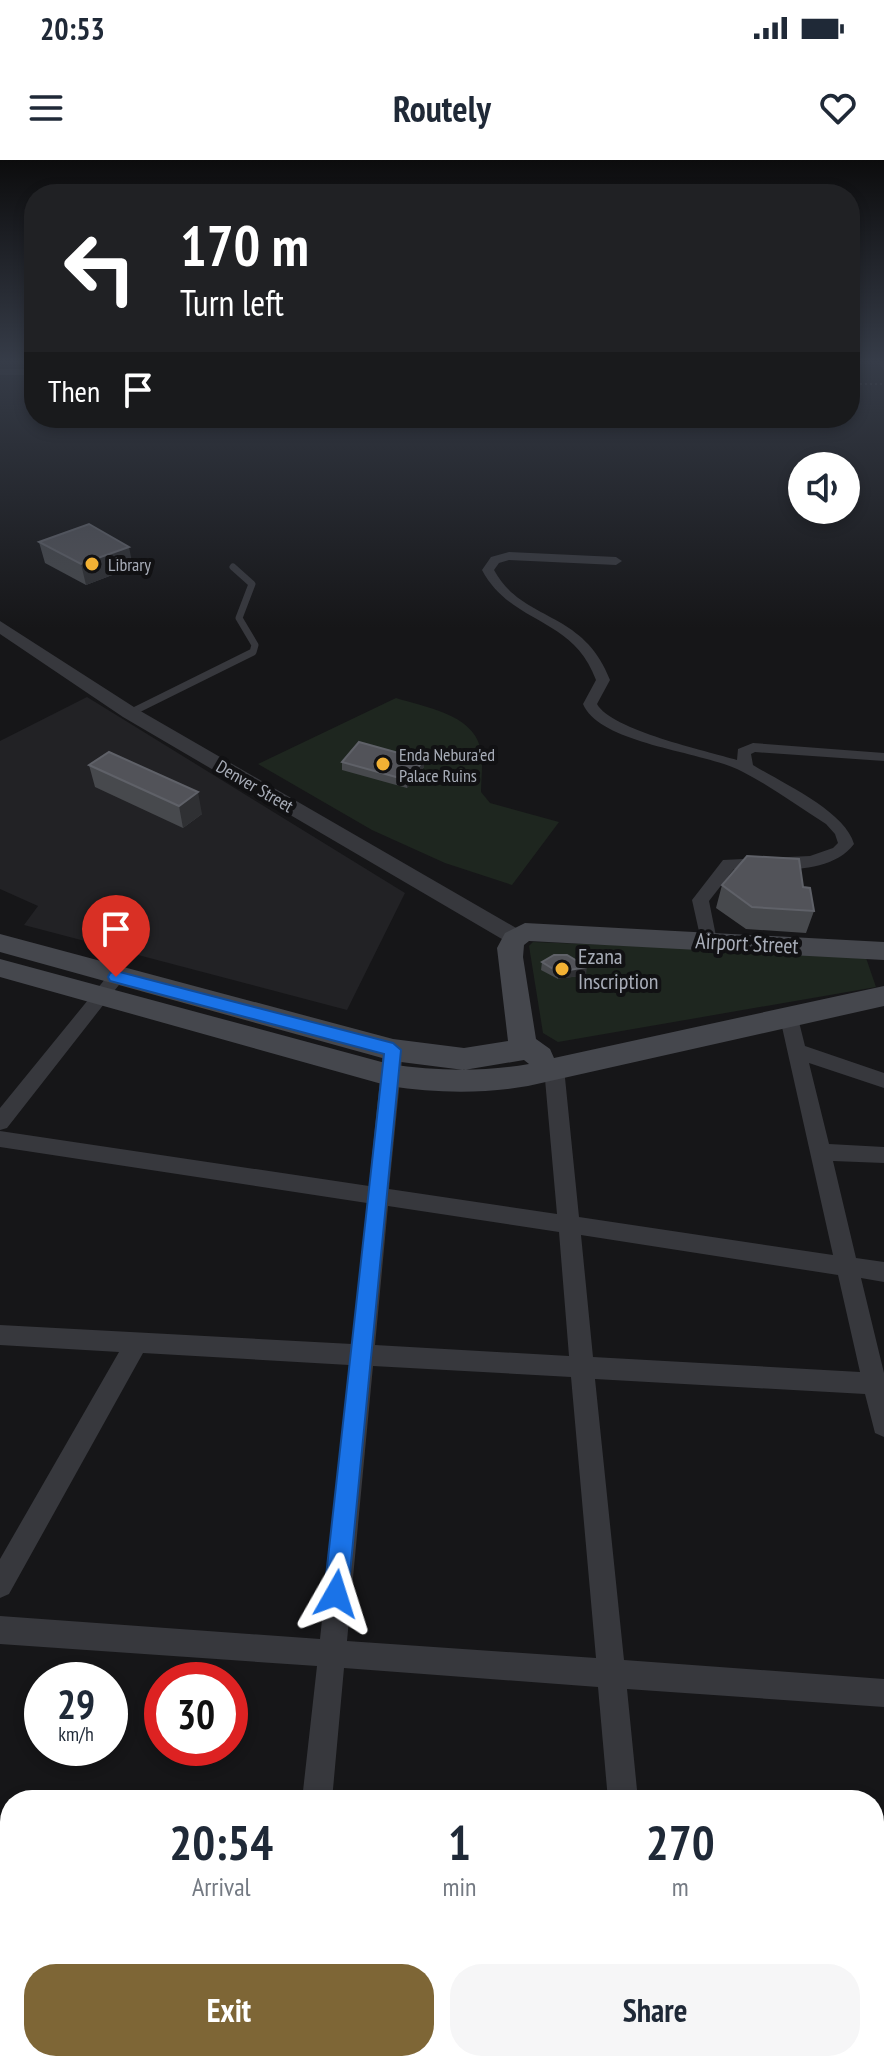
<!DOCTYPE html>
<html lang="en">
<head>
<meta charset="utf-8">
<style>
	:root { --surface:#fff; --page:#f6f6f7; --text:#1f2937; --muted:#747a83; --accent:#7e6636 }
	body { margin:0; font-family:"PT Sans Narrow",sans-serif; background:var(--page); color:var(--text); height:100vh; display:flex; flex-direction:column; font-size:30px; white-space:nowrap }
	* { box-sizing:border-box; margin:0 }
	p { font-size:26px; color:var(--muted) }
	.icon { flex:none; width:44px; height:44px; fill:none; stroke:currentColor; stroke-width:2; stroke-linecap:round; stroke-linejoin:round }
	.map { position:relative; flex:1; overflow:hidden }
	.drawer { position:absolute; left:0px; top:1630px; width:884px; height:282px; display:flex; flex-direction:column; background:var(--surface); border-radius:32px 32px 0 0; box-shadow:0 4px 12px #0003 }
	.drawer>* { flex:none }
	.banner { position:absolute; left:24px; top:24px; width:836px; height:244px; border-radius:32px; box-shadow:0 4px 12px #0003; background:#202124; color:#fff; overflow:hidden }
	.buttons { position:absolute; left:788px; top:292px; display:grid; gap:16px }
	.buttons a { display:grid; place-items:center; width:72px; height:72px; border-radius:50%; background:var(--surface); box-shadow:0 4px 12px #0003; font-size:40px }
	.speed { position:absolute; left:24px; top:1502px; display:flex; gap:16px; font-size:40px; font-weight:700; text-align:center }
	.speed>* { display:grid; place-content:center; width:104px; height:104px; border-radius:50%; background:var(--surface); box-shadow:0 4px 12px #0003; line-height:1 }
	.speed small { font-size:20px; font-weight:400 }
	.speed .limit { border:12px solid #d22; background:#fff; color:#111 }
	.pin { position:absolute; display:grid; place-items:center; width:68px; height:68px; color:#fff; margin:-82px -34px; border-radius:50% 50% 50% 0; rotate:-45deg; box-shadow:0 0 8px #0007 }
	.pin .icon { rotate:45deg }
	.me { position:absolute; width:88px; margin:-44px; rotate:6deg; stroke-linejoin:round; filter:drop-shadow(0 0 6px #0008) }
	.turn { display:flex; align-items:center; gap:28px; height:168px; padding:0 24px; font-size:36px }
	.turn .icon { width:104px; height:104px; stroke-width:2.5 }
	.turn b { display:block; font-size:56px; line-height:68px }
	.then { display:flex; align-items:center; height:76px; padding:0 24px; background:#0003; gap:16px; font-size:30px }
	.eta { display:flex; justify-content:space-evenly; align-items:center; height:136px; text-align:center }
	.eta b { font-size:48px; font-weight:700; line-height:56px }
	.action { display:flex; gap:16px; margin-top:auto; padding:16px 24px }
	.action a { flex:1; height:92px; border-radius:32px; background:var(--accent); color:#fff; font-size:32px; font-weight:700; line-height:92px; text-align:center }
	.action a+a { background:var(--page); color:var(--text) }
	.status { display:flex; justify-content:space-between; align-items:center; height:56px; padding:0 40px; background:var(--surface); direction:ltr }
	.status svg { height:22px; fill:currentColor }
	header { display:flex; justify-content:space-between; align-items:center; height:104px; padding:0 24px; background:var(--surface); font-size:36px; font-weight:700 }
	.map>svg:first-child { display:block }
	.built { fill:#222225 }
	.green { fill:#1e261f }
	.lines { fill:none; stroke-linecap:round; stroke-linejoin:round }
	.path { stroke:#3d3f44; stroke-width:2; stroke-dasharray:2 3; stroke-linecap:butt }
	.service { stroke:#37383d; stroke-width:7 }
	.minor { fill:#37383d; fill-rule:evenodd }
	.tertiary { fill:#37383d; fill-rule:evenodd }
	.secondary { fill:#45474d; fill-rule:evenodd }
	.wall { fill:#47494d }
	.shaded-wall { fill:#2f3033 }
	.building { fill:#525359; stroke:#5f6168; stroke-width:2 }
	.route { fill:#1a73e8; stroke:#114b97; stroke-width:2 }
	.poi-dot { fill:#f2b134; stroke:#111113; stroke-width:3 }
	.labels { text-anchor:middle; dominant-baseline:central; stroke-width:8; stroke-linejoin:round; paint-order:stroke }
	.far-poi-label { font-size:18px; fill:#a8adb8; stroke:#111113; text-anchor:start }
	.far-street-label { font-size:18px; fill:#a8adb8; stroke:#111113 }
	.street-label { font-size:22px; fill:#a8adb8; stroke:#111113 }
	.poi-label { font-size:22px; fill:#a8adb8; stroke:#111113; text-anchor:start }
</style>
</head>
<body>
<div class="status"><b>20:53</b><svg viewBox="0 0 49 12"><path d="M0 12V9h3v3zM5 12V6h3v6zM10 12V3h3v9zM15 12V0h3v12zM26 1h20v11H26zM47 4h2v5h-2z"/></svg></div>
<header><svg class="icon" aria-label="menu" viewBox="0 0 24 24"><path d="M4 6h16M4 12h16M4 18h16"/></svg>Routely<svg class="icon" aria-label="heart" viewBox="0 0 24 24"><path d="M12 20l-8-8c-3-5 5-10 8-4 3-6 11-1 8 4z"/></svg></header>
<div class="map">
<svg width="884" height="1911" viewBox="0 0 884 1911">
	<rect width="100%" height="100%" fill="#161618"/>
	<!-- built -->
	<path class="built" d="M87 537 405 733 347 850 24 765 38 746 0 729V581Z"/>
	<!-- green -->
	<path class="green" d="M396 538C424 547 472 554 480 587 484 600 481 618 481 632L490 643 559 662 512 725 445 703 372 670 258 604Z
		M533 782 865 795 876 827 558 882 543 873 529 786Z"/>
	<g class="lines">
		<!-- path -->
		<path class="path" d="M850 224H884"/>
		<!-- service -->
		<path class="service" d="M130 553 253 492 255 485 239 458 252 424 233 407"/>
		<!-- minor -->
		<path class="minor" d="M0 209H29L34 212 29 215H0Z
			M509 392 616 397 622 401 616 405 509 400 499 403 494 410C523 463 583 449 610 520L597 544C611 570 707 591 737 600L738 589 753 583 884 593V601L755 592 751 594 753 605C782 623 845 651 854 684 829 717 770 709 734 709L709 741 717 781 708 787 702 785 692 740 723 700 810 696 833 688 838 683 835 674 826 664C799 647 772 627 743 612 705 591 600 585 583 544L596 520C573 456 511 465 482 410L491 397Z
			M116 811 122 813 125 817 122 821 7 968 0 970V948L110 813Z
			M789 851 798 858 805 886 884 913V928L809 903 829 984 884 987V1003L833 1001 856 1098 884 1102V1122L861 1118 884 1213V1277L875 1273 865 1234 595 1219 624 1500 884 1519V1547L627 1529 638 1640H608L598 1527 344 1508 332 1640H302L317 1506 0 1484V1456L320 1479 349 1205 143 1193 9 1434 0 1438V1399L119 1192 0 1185V1165L352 1184 367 1043 0 987V971L369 1026 383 890 393 883 403 890 389 1029 557 1054 544 908 547 903H561L564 908 579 1057 833 1095 780 858ZM388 1046 559 1072 569 1196 375 1185ZM581 1075 838 1115 860 1212 593 1197ZM373 1206 571 1217 596 1498 347 1481Z
			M874 1805 884 1806V1838L874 1837Z
			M277 1902H311L310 1911H276Z
			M632 1902H666L667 1911H633Z"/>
		<!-- tertiary -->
		<path class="tertiary" d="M0 461 137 549 523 772 526 777 523 782H507L123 557 0 474Z"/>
		<!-- secondary -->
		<path class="secondary" d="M525 763 884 782V800L529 781 524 785 523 797 536 879 550 889 554 898 884 826V846L528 926C481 934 436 933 389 926L0 817V799L389 904C436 911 482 912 529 904L524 900 464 910 393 901 0 792V774L393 879 464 888 508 881 497 788 505 773Z"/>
	</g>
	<!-- wall -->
	<path class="wall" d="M878 201H884V211Z
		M39 382 133 407 86 425 45 403Z
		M342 602 424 607 407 628 342 610Z
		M89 605 202 654 183 668 95 627Z
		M722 725 803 727 814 751 806 773 746 769 716 748Z
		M542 802 586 815 558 819 541 810Z"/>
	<!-- shaded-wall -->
	<path class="shaded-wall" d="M129 387 133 407 86 425 81 404Z
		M424 600V607L407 628V620Z
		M198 632 202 654 183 668 179 646Z
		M587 807 586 815 558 819V812Z"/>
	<!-- building -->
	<path class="building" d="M89 364 129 387 81 404 39 382Z
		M359 582 424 600 407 620 342 602Z
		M109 592 198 632 179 646 89 605Z
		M747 696 799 699 803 727 810 728 814 751 752 747 722 725Z
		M554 795H567L587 807 558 812 542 802Z"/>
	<!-- sky -->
	<linearGradient id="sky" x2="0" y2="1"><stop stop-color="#0c0c0d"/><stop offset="0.43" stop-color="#363c48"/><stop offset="1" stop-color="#363c48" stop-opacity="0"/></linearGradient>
	<rect width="884" height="468" fill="url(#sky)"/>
	<!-- route -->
	<path class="route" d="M116 811 393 883 401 890 348 1434 345 1442 336 1446 328 1442 324 1434 384 894 110 821 108 817 110 813Z"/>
	<!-- markers -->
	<g class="poi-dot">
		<circle cx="92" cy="404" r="8"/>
		<circle cx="383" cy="604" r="8"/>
		<circle cx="562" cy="809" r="8"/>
	</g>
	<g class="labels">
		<!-- far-poi labels -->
		<g class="far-poi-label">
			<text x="108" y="404">Library</text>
			<text x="399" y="594">Enda Nebura'ed<tspan x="399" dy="21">Palace Ruins</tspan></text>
		</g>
		<!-- far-street labels -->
		<g class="far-street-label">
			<text transform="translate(255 626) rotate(30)">Denver Street</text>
		</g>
		<!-- street labels -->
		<g class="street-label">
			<text transform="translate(747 783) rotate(3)">Airport Street</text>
		</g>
		<!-- poi labels -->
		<g class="poi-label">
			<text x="578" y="796">Ezana<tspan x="578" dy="25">Inscription</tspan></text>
		</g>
	</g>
</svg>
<div class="buttons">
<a><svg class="icon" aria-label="sound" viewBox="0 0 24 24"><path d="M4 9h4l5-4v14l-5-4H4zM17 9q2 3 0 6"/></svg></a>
</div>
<div class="speed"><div>29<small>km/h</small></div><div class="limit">30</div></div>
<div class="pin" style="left:116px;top:817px;background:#d93025"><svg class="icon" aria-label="arrive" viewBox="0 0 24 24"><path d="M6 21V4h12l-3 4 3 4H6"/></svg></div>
<svg class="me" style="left:336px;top:1434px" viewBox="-20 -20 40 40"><path d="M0-17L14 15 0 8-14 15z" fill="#1a73e8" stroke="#fff" stroke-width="4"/></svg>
<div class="banner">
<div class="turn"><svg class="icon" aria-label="left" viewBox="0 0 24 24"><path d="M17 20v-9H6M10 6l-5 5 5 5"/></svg><div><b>170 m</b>Turn left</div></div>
<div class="then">Then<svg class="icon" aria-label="arrive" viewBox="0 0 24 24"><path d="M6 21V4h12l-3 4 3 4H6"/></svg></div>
</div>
<section class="drawer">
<div class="eta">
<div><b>20:54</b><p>Arrival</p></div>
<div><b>1</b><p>min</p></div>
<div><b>270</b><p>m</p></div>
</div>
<div class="action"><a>Exit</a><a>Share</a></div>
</section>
</div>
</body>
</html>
